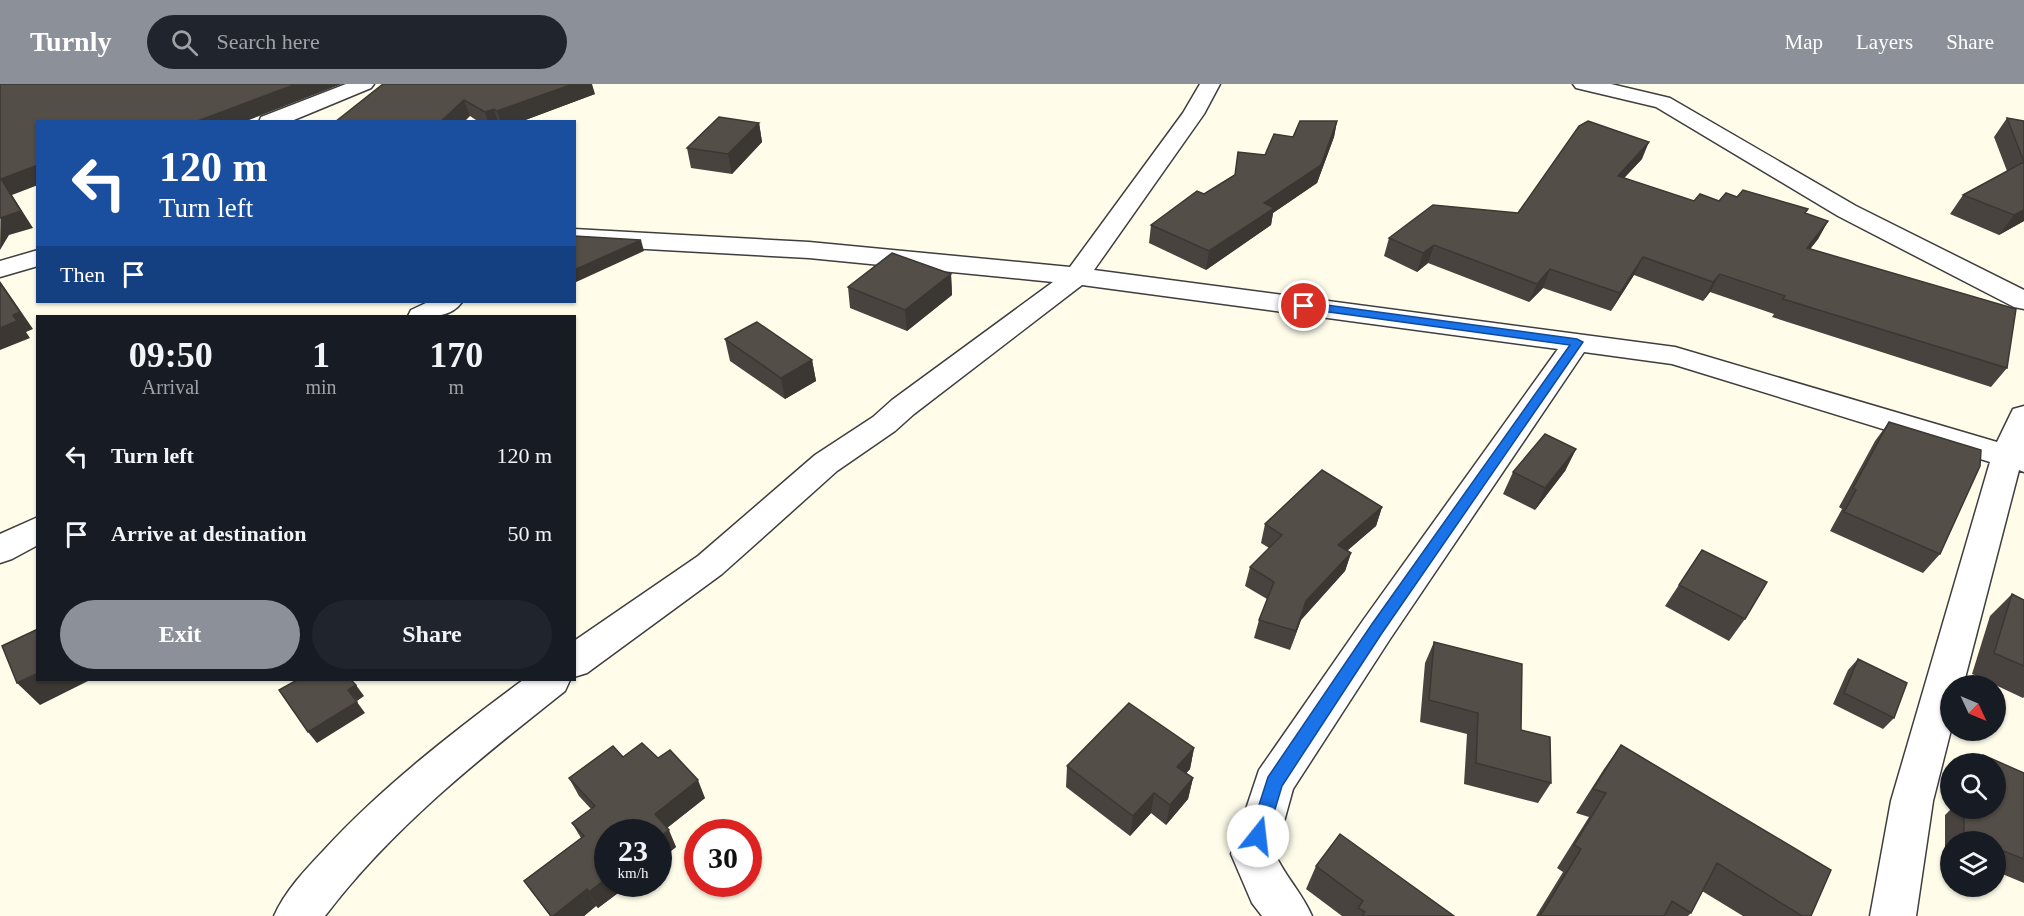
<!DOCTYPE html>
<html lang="en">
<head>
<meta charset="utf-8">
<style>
	:root { --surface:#171b24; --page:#20242c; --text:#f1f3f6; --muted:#9ea1a6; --accent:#8c9099 }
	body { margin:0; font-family:"Times New Roman",serif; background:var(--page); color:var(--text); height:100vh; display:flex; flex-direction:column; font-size:22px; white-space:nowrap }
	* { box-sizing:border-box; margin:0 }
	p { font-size:20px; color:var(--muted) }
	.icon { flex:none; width:33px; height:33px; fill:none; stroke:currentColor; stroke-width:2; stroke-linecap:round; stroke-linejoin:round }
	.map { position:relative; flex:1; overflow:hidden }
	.drawer { position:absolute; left:36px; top:231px; width:540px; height:366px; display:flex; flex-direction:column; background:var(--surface); border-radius:0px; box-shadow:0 2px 4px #0004 }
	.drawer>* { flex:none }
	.hud { position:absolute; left:36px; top:36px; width:540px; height:183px; border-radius:0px; box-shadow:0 2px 4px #0004; background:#1a4fa0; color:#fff; overflow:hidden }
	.needle { width:39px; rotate:134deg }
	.buttons { position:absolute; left:1940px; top:591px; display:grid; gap:12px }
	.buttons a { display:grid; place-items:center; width:66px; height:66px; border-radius:50%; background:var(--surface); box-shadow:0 2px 4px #0004; font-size:30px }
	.speed { position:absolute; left:594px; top:735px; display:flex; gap:12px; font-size:30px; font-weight:700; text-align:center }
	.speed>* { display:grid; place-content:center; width:78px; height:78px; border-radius:50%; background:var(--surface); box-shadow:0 2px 4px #0004; line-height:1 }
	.speed small { font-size:15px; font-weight:400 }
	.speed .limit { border:9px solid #d22; background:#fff; color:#111 }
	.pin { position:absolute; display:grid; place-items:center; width:51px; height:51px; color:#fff; margin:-26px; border:3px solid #fff; border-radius:50%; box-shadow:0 2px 6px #0007 }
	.me { position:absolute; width:66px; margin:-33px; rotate:16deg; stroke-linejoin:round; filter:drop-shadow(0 0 4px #0008) }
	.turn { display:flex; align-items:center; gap:21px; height:126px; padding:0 24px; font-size:27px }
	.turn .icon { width:78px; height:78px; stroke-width:2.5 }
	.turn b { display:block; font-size:42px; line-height:51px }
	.then { display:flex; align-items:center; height:57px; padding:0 24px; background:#0003; gap:12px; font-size:22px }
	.eta { display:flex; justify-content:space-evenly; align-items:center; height:102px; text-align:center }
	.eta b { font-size:36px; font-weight:800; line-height:42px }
	.primary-button { display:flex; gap:12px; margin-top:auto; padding:12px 24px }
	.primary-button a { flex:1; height:69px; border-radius:36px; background:var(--accent); color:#fff; font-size:24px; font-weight:800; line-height:69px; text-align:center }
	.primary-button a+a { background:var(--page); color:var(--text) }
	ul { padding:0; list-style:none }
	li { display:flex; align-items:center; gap:18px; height:78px; padding:0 24px }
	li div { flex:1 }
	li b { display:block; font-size:22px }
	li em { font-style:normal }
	header { display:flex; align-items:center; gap:36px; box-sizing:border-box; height:84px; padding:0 30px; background:var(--accent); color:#fff }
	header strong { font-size:28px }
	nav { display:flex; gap:33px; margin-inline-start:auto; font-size:21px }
	.search { width:420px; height:54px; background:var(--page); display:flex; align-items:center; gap:15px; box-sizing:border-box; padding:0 21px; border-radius:33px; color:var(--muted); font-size:22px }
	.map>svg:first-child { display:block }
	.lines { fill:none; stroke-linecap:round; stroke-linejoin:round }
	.street-casing { stroke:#3e3e3e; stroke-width:3 }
	.street { fill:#fff; fill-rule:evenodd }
	.wall { fill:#48433e }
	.shaded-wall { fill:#3b3732 }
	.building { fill:#544e48; stroke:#3b3732; stroke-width:1.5 }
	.route { fill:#1a73e8; stroke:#114b97; stroke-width:1.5 }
</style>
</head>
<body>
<header>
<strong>Turnly</strong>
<div class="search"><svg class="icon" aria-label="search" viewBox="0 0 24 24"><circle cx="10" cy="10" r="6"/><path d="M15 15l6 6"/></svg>Search here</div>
<nav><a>Map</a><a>Layers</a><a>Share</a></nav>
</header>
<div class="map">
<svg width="2024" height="832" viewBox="0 0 2024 832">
	<rect width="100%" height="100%" fill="#fffdea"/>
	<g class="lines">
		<defs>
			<path id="street" d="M346 0H374L371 4 289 38H259L261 33Z
				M1200 0H1220L1204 30 1094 186 1675 263 1997 358 2013 325 2024 322V388L2019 386 1963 602H1950L1951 646 1933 717 1916 832H1870L1891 717 1990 378 1672 280 1584 268 1390 555 1293 705 1275 770C1285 792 1302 809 1312 832H1262L1252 819 1231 770 1259 686 1364 535 1558 265 1082 201 914 330 895 347 837 387 722 490 587 589 574 593V557L698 472 815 371 873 333 892 316 1053 198 809 174 574 161V145L809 158 1070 183 1183 29Z
				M1573 0H1611L1670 14 1856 122 2024 206V225L2014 223 1838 132 1656 23 1576 4Z
				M38 166V182L0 193V177Z
				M428 218H462C449 236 427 232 408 232L411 226Z
				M38 433V461L12 475 0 479V450Z
				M523 596H570L565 607C479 675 392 744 325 832H274C285 807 305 786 324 766 383 702 453 648 523 596Z"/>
		</defs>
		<!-- street casing -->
		<use href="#street" class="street-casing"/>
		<!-- street -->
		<use href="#street" class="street"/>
	</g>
	<!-- wall -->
	<path class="wall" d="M383 0 595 10 520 38H479L470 32Z
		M2007 34 2024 37V137L1999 151 1950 130 1963 111 2007 87 1994 53Z
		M1337 37 1334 53 1317 99 1273 129 1271 141 1206 186 1149 159 1151 141 1204 110 1293 53Z
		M759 39 762 58 732 90 691 84 687 64Z
		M1642 75 1624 94 1694 117H1719L1737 113 1806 130 1828 137 1818 155 1810 165 2007 284 1991 303 1772 233 1774 230 1710 208 1703 217 1634 191 1611 227 1543 204 1529 218 1428 179 1417 188 1384 172 1389 154 1518 129Z
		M951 190 952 211 907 247 850 224 848 203Z
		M725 255 812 276 816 297 785 315 730 277Z
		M1889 338 1940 470 1923 489 1830 447 1842 425 1839 423 1875 357Z
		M1576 365 1565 387 1535 426 1503 410 1513 388Z
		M1382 423 1376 442 1347 466 1351 469 1345 487 1301 536 1290 566 1254 554 1259 536 1267 515 1245 502 1250 483 1269 464 1261 459 1265 440Z
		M1702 466 1745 535 1729 557 1665 522Z
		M2012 510 2024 516V613L2023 614 1972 590 1990 532Z
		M1434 558 1521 646 1551 699 1538 719 1464 700 1467 650 1420 638 1425 579Z
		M1858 575 1894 634 1883 645 1833 620 1848 586Z
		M1621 661 1811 832H1743L1702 807 1691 829 1688 832H1536L1563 788 1557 784 1589 733 1576 729 1604 685Z
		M1194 664 1190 685 1186 689 1193 694 1188 715 1166 741 1151 729 1130 752 1066 703 1067 682Z
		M1983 671 2024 689V799L1995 787V758H1950V769L1945 767V731L1952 724H1995V680H1974Z
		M623 673 658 674 705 714 667 744 676 763 658 777V748L608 800H630L598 824 596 822 584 832H550L524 797 581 754 572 739 591 725 579 712 569 694Z
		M1316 782 1454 832H1342L1306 805Z"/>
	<!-- shaded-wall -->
	<path class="shaded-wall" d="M296 0H342L244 38H195Z
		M573 0H592L595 10 520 38H501L497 27Z
		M464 16 470 32 464 38H440Z
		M494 25 498 38H488L485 28Z
		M1337 37 1334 53 1317 99 1273 129 1271 141 1206 186 1209 167 1264 119Z
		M759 39 762 58 732 90 728 70Z
		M1649 58 1642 75 1610 109 1618 92Z
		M38 81V101L12 111 33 144 9 151 0 166 1 95Z
		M2024 126V137L1999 151 2014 131Z
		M1828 137 1818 155 1797 182 1807 164Z
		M641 156 644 167 574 199V186Z
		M1434 161 1428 179 1417 188 1423 169Z
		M1643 173 1634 191 1611 227 1620 209Z
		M1550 185 1543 204 1529 218 1537 200Z
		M951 190 952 211 907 247 905 226Z
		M1720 190 1710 208 1703 217 1713 198Z
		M0 197 33 245 26 248 30 254 0 266V244L13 231 0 199Z
		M812 276 816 297 785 315 781 294Z
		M1576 365 1565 387 1535 426 1545 404Z
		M1382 423 1376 442 1332 480 1338 461Z
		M1351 469 1345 487 1301 536 1290 566 1306 517Z
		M38 589V596H87L88 597 40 621 17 599Z
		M356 601 364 612 357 617 348 606Z
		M357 618 365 629 317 659 308 648Z
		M1194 664 1190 685 1173 704 1177 683Z
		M1193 694 1188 715 1166 741 1170 721Z
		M698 696 705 714 663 747 655 730Z
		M1154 709 1151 729 1130 752 1133 732Z
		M669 746 676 763 658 777V754Z
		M608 793V800H630L598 824 589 808Z
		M587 805 596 822 584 832H553Z"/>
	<!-- building -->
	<path class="building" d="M0 0H296L195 38H38V81L1 95 21 127 0 134Z
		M383 0H573L497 27 494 25 485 28 464 16 440 38H335Z
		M719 33 759 39 728 70 687 64Z
		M2007 34 2024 37V126L2014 131 1963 111 2024 78Z
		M1300 37H1337L1321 81 1264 119 1274 124 1209 167 1151 141 1197 107 1204 110 1235 91 1238 68 1265 71 1274 50 1293 53Z
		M1588 37 1649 58 1618 92 1694 117 1700 110 1719 117 1726 109 1737 113 1743 106 1808 125 1805 129 1828 137 1807 164 2016 225 2007 284 1783 215 1785 212 1720 190 1713 198 1643 173 1620 209 1550 185 1537 200 1434 161 1423 169 1389 154 1433 121 1518 129 1579 42Z
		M574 152 641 156 574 186Z
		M892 169 951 190 905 226 848 203Z
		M0 199 20 228 13 231 17 237 0 244Z
		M757 238 812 276 781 294 725 255Z
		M1889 338 1981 366 1980 382 1940 470 1844 428 1856 406 1853 404Z
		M1545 350 1576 365 1545 404 1513 388Z
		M1322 386 1382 423 1338 461 1351 469 1306 517 1296 547 1259 536 1274 498 1250 483 1282 451 1265 440Z
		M1702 466 1767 498 1745 535 1679 501Z
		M2012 510 2024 516V582L1994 569Z
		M38 545V589L17 599 2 562Z
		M1434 558 1522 580 1521 646 1550 653 1551 699 1476 679 1478 629 1429 616Z
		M1858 575 1907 599 1894 634 1844 609Z
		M297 596H351L356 601 348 606 357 618 308 648 279 606Z
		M1129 619 1194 664 1177 683 1193 694 1170 721 1154 709 1133 732 1067 682Z
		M642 659 658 674 670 666 698 696 655 730 669 746 658 754V748H608V793L589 808 587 805 553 832H551L524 797 584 752 572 739 595 722 569 694 613 662 623 673Z
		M1621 661 1831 786 1811 832H1802L1717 779 1691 829 1672 817 1664 832H1540L1581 765 1574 761 1606 709 1593 705Z
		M1983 671 2024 689V775L1995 764V758H1979L1964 751V724H1995V680H1982Z
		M1340 750 1454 832H1362L1365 828 1358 824 1363 817 1316 782Z"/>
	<!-- route -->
	<path class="route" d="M1304 218 1577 255 1583 258 1382 549 1282 702 1267 752 1265 758 1258 760 1252 758 1249 752 1268 693 1372 540 1570 261 1300 224 1299 222Z"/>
</svg>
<div class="buttons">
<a><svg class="needle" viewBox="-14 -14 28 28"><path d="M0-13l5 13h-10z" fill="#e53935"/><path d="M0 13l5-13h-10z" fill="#9ea1a6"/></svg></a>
<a><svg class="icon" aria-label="search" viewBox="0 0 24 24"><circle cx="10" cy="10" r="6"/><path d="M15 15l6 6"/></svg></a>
<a><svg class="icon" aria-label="layers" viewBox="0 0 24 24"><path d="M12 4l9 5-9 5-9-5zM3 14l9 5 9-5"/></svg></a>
</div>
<div class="speed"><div>23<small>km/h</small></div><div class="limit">30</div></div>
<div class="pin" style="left:1304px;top:222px;background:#d93025"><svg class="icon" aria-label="arrive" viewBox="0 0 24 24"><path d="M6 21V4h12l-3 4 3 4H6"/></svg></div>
<svg class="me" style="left:1258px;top:752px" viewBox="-20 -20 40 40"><circle r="19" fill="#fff"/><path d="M0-13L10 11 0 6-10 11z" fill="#1a73e8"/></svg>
<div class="hud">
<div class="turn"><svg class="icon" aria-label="left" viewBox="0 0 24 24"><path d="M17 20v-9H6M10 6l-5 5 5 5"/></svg><div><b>120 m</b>Turn left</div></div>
<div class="then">Then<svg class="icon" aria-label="arrive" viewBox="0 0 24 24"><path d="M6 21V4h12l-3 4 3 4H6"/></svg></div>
</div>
<section class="drawer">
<div class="eta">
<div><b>09:50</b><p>Arrival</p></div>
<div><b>1</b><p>min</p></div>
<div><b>170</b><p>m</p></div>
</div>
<ul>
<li><svg class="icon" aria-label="left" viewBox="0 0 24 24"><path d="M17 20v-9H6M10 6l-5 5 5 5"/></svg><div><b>Turn left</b></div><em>120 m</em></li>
<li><svg class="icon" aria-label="arrive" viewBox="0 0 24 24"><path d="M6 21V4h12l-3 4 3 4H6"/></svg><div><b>Arrive at destination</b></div><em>50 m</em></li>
</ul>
<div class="primary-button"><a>Exit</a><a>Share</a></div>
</section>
</div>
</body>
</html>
